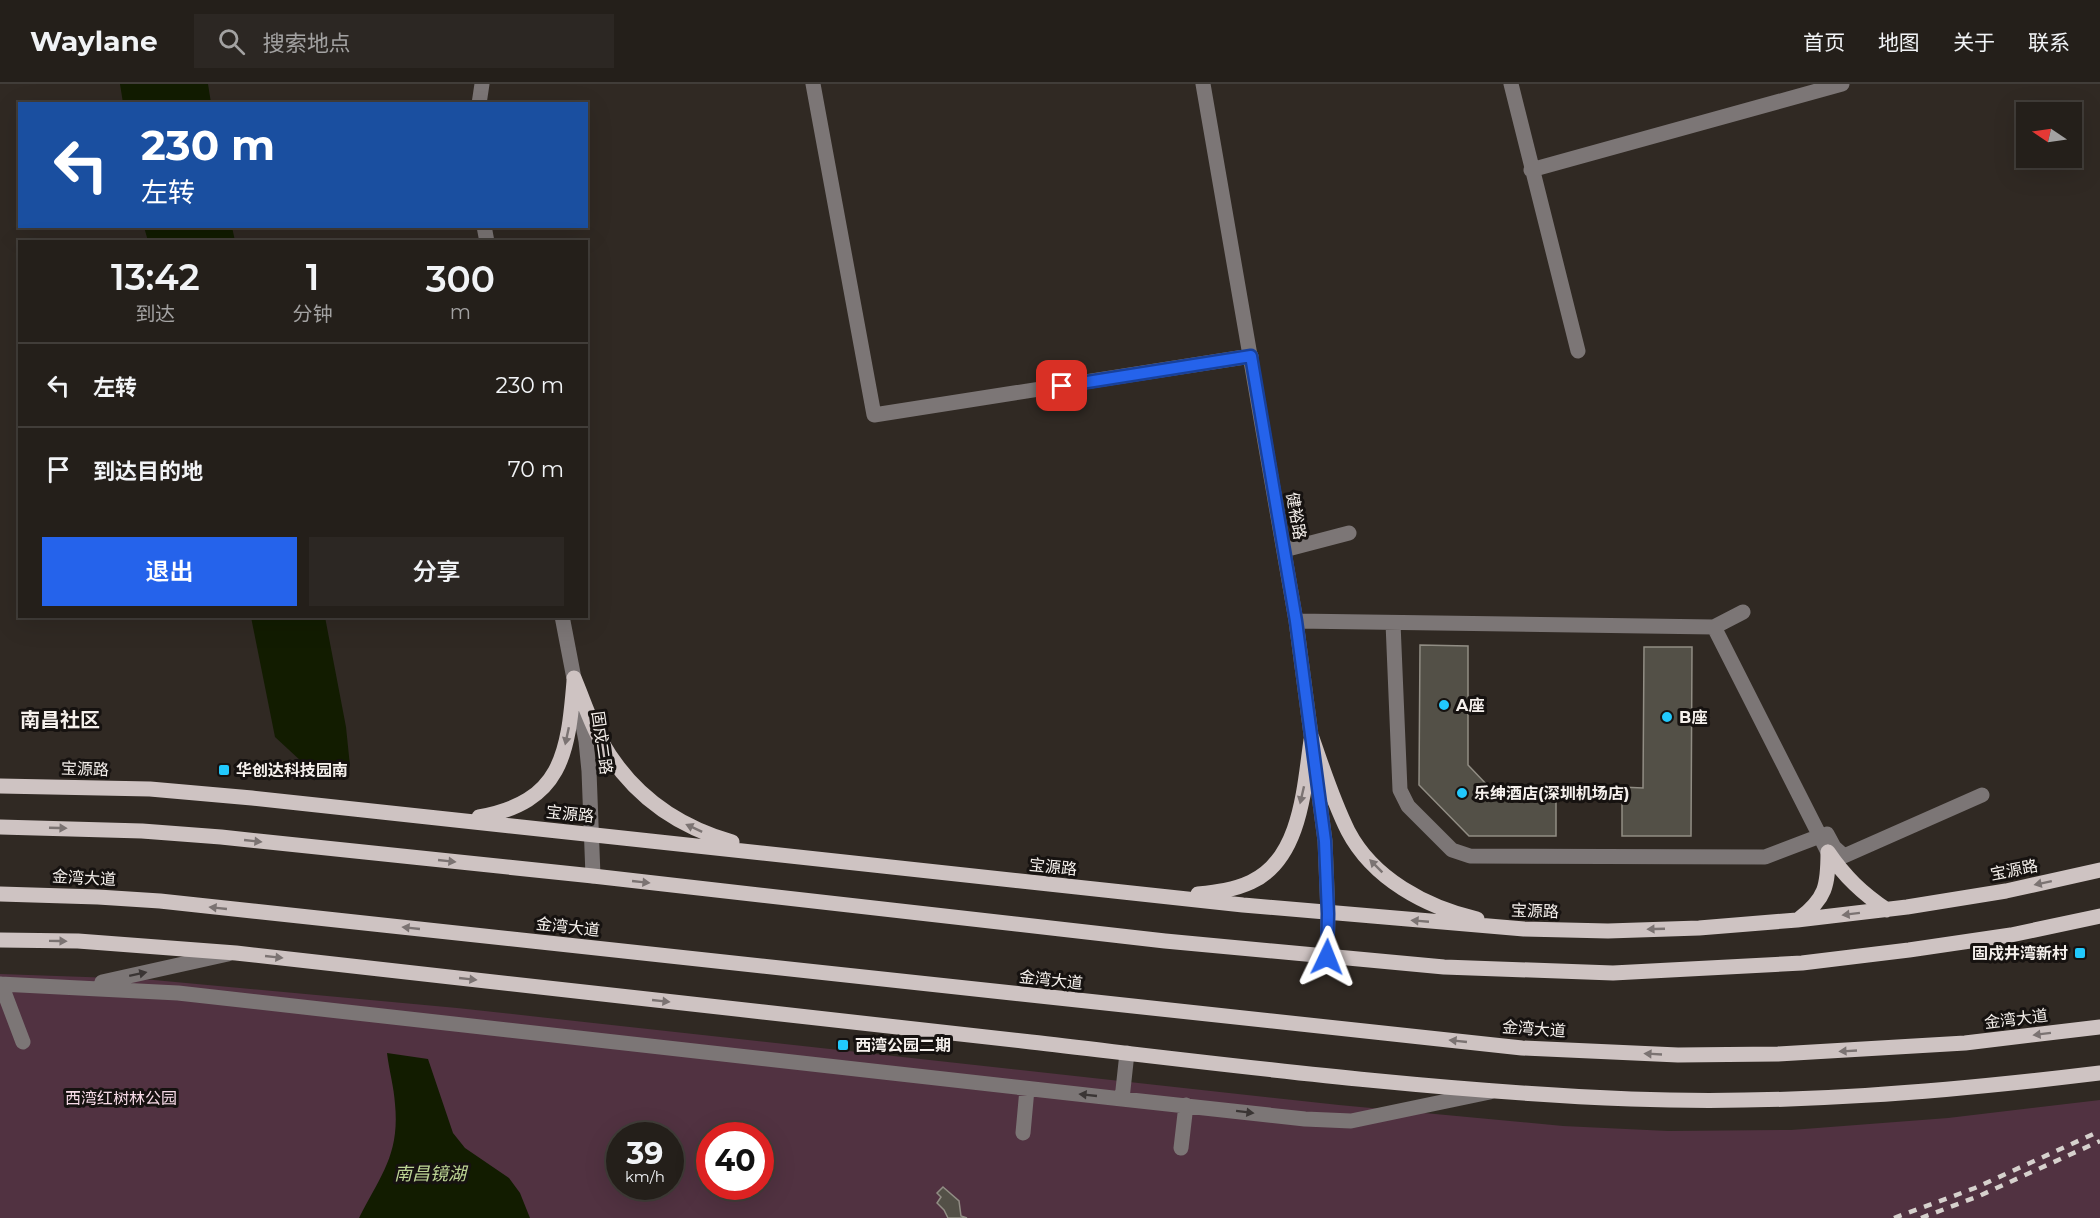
<!DOCTYPE html>
<html lang="zh">
<head>
<meta charset="utf-8">
<style>
	:root { --surface:#241f1a; --page:#2c2723; --text:#f1f3f6; --muted:#a3a2a2; --line:#413d39; --accent:#2563eb }
	body { margin:0; font-family:Montserrat,"Noto Sans SC",sans-serif; background:var(--page); color:var(--text); height:100vh; display:flex; flex-direction:column; font-size:22px; white-space:nowrap }
	* { box-sizing:border-box; margin:0 }
	p { font-size:20px; color:var(--muted) }
	.icon { flex:none; width:33px; height:33px; fill:none; stroke:currentColor; stroke-width:2; stroke-linecap:round; stroke-linejoin:round }
	.map { position:relative; flex:1; overflow:hidden }
	.sheet { position:absolute; left:18px; top:156px; width:570px; height:378px; display:flex; flex-direction:column; background:var(--surface); border-radius:0px; box-shadow:0 6px 24px #0002,0 0 0 2px var(--line) }
	.sheet>* { flex:none }
	.hud { position:absolute; left:18px; top:18px; width:570px; height:126px; border-radius:0px; box-shadow:0 6px 24px #0002,0 0 0 2px var(--line); background:#1a4fa0; color:#fff; overflow:hidden }
	.needle { width:39px; rotate:283deg }
	.fabs { position:absolute; left:2016px; top:18px; display:grid; gap:12px }
	.fabs a { display:grid; place-items:center; width:66px; height:66px; border-radius:0px; background:var(--surface); box-shadow:0 6px 24px #0002,0 0 0 2px var(--line); font-size:30px }
	.speed { position:absolute; left:606px; top:1038px; display:flex; gap:12px; font-size:30px; font-weight:700; text-align:center }
	.speed>* { display:grid; place-content:center; width:78px; height:78px; border-radius:50%; background:var(--surface); box-shadow:0 6px 24px #0002,0 0 0 2px var(--line); line-height:1 }
	.speed small { font-size:15px; font-weight:400 }
	.speed .limit { border:9px solid #d22; background:#fff; color:#111 }
	.pin { position:absolute; display:grid; place-items:center; width:51px; height:51px; color:#fff; margin:-26px; border-radius:12px; box-shadow:0 3px 9px #0006 }
	.me { position:absolute; width:66px; margin:-33px; rotate:2deg; stroke-linejoin:round; filter:drop-shadow(0 0 4px #0008) }
	.turn { display:flex; align-items:center; gap:21px; height:126px; padding:0 24px; font-size:27px }
	.turn .icon { width:78px; height:78px; stroke-width:2.5 }
	.turn b { display:block; font-size:42px; line-height:51px }
	.eta { display:flex; justify-content:space-evenly; align-items:center; height:102px; text-align:center }
	.eta b { font-size:36px; font-weight:600; line-height:42px }
	.button { display:flex; gap:12px; margin-top:auto; padding:12px 24px }
	.button a { flex:1; height:69px; border-radius:0px; background:var(--accent); color:#fff; font-size:24px; font-weight:600; line-height:69px; text-align:center }
	.button a+a { background:var(--page); color:var(--text) }
	ul { padding:0; list-style:none }
	li { display:flex; align-items:center; gap:18px; height:84px; padding:0 24px; border-top:2px solid var(--line) }
	li div { flex:1 }
	li b { display:block; font-size:22px }
	li em { font-style:normal }
	header { display:flex; align-items:center; gap:36px; box-sizing:border-box; height:84px; padding:0 30px; background:var(--surface); border-bottom:2px solid var(--line) }
	header strong { font-size:28px }
	nav { display:flex; gap:33px; margin-inline-start:auto; font-size:21px }
	.search { width:420px; height:54px; background:var(--page); display:flex; align-items:center; gap:15px; box-sizing:border-box; padding:0 21px; border-radius:0px; color:var(--muted); font-size:22px }
	.map>svg:first-child { display:block }
	.green { fill:#513241; fill-rule:evenodd }
	.water { fill:#121c00 }
	.building { fill:#535047; stroke:#918d84; stroke-width:1.5 }
	.lines { fill:none; stroke-linecap:round; stroke-linejoin:round }
	.minor { stroke:#7c7676; stroke-width:15 }
	.major { stroke:#cec3c2; stroke-width:15 }
	.rail { stroke:#d6d1cd; stroke-width:4.5; stroke-dasharray:8 8; stroke-linecap:butt }
	.oneway { fill:#7b7372 }
	.oneway2 { fill:#3a3534 }
	.route-casing { stroke:#184099; stroke-width:15 }
	.route { stroke:#2563eb; stroke-width:10 }
	.poi-dot { fill:#21c9fd; stroke:#161210; stroke-width:2 }
	.labels { text-anchor:middle; dominant-baseline:central; stroke-width:6; stroke-linejoin:round; paint-order:stroke }
	.street-label { font-size:16px; fill:#f5f0ec; stroke:#161210 }
	.poi-label { font-size:16px; font-weight:bold; fill:#f5f0ec; stroke:#161210; text-anchor:start }
	.park-label { font-size:16px; fill:#f7dbe7; stroke:#161210 }
	.water-label { font-size:18px; font-style:italic; fill:#bdd595; stroke:#161210 }
	.quarter-label { font-size:20px; font-weight:bold; fill:#f5f0ec; stroke:#161210 }
</style>
</head>
<body>
<header>
<strong>Waylane</strong>
<div class="search"><svg class="icon" aria-label="search" viewBox="0 0 24 24"><circle cx="10" cy="10" r="6"/><path d="M15 15l6 6"/></svg>搜索地点</div>
<nav><a>首页</a><a>地图</a><a>关于</a><a>联系</a></nav>
</header>
<div class="map">
<svg width="2100" height="1134" viewBox="0 0 2100 1134">
	<rect width="100%" height="100%" fill="#302923"/>
	<!-- green -->
	<path class="green" d="M0 890 143 895 457 924 1339 1021 1563 1042 1668 1047 1791 1046 1948 1034 2100 1016V1134H0ZM620 1052H670V1102H620ZM710 1052H760V1102H710Z"/>
	<!-- water -->
	<path class="water" d="M120 0H208L211 19H123Z
		M144 143H232L235 157H148Z
		M251 533H325L346 643 350 682 302 678 275 653Z
		M387 969 428 975 453 1049 465 1064 509 1094 520 1109 530 1134H359C380 1092 400 1071 395 1020 394 1003 389 986 387 969Z"/>
	<!-- building -->
	<path class="building" d="M1420 561 1468 562V681L1489 703H1556V752H1469L1419 701Z
		M1644 563H1692L1691 752H1622V703L1643 704Z
		M943 1103 959 1117 961 1132 967 1134H948L944 1126 937 1119 941 1113 937 1109Z"/>
	<g class="lines">
		<!-- minor -->
		<path class="minor" d="M813 0 874 331 1251 272
			M1203 0 1296 537 1325 757 1328 830 1327 873
			M1511 0 1578 267
			M479 20 482 0
			M1531 86 1842 0
			M484 142 487 158
			M1284 466 1349 449
			M562 532 586 657 589 687 593 792
			M1296 537 1714 543 1743 528
			M1393 539 1400 706 1408 722 1452 766 1470 772 1765 773 1820 752
			M1714 543 1828 768 1834 763 1827 750
			M1834 763 1844 772 1982 711
			M102 898 228 870
			M0 900 178 909 1122 1015 1127 969
			M1 900 23 958
			M1122 1015 1305 1035 1351 1037 1490 1008
			M1023 1049 1027 1005
			M1181 1064 1186 1021"/>
		<!-- major -->
		<path class="major" d="M574 594C583 615 590 638 601 657 630 709 676 742 732 758
			M1312 654C1323 685 1333 717 1348 747 1373 795 1426 823 1477 835
			M0 702 150 705 252 714 1243 821 1524 845 1608 847 1699 844 1797 836 1907 823 2006 807 2100 786
			M479 733C562 718 568 670 574 597
			M0 743 142 747 221 753 593 792 1165 857 1444 883 1613 889 1802 879 1909 866 2011 851 2100 832
			M1828 768C1845 793 1862 809 1887 826
			M0 810 98 813 160 817 1522 964 1678 971 1778 970 1965 959 2100 943
			M1198 810C1216 808 1234 806 1251 798 1301 775 1304 704 1311 656
			M1799 835C1826 814 1828 802 1828 768
			M0 856 78 857 236 869C501 899 766 928 1031 958 1230 981 1430 1007 1631 1015 1787 1021 1944 1008 2100 989"/>
		<!-- rail -->
		<path class="rail" d="M1894 1134 1975 1104 2100 1047
			M1921 1134 1979 1112 2100 1057"/>
	</g>
	<!-- one-way arrows -->
	<defs><path id="oneway-solid" d="M-6-.8H1V-3.2L6.5 0L1 3.2V.8H-6Z" transform="scale(1.5)"/></defs>
	<g class="oneway">
		<use href="#oneway-solid" transform="translate(567 652) rotate(102)"/>
		<use href="#oneway-solid" transform="translate(1302 711) rotate(103)"/>
		<use href="#oneway-solid" transform="translate(58 744) rotate(2)"/>
		<use href="#oneway-solid" transform="translate(694 744) rotate(-155)"/>
		<use href="#oneway-solid" transform="translate(253 757) rotate(6)"/>
		<use href="#oneway-solid" transform="translate(447 777) rotate(6)"/>
		<use href="#oneway-solid" transform="translate(1376 782) rotate(-135)"/>
		<use href="#oneway-solid" transform="translate(641 798) rotate(6)"/>
		<use href="#oneway-solid" transform="translate(2043 799) rotate(168)"/>
		<use href="#oneway-solid" transform="translate(218 824) rotate(-174)"/>
		<use href="#oneway-solid" transform="translate(1851 830) rotate(173)"/>
		<use href="#oneway-solid" transform="translate(1420 837) rotate(-175)"/>
		<use href="#oneway-solid" transform="translate(411 844) rotate(-174)"/>
		<use href="#oneway-solid" transform="translate(1656 845) rotate(178)"/>
		<use href="#oneway-solid" transform="translate(58 857) rotate(1)"/>
		<use href="#oneway-solid" transform="translate(274 873) rotate(6)"/>
		<use href="#oneway-solid" transform="translate(468 895) rotate(6)"/>
		<use href="#oneway-solid" transform="translate(661 917) rotate(6)"/>
		<use href="#oneway-solid" transform="translate(2042 950) rotate(173)"/>
		<use href="#oneway-solid" transform="translate(1458 957) rotate(-174)"/>
		<use href="#oneway-solid" transform="translate(1848 967) rotate(177)"/>
		<use href="#oneway-solid" transform="translate(1653 970) rotate(-177)"/>
	</g>
	<g class="oneway2">
		<use href="#oneway-solid" transform="translate(138 890) rotate(-12)"/>
		<use href="#oneway-solid" transform="translate(1088 1011) rotate(-174)"/>
		<use href="#oneway-solid" transform="translate(1245 1028) rotate(7)"/>
	</g>
	<g class="lines">
		<defs>
			<path id="route" d="M1062 302 1251 272 1296 537 1325 757 1328 830 1327 873"/>
		</defs>
		<!-- route casing -->
		<use href="#route" class="route-casing"/>
		<!-- route -->
		<use href="#route" class="route"/>
	</g>
	<!-- markers -->
	<g class="poi-dot">
		<circle cx="1444" cy="621" r="6"/>
		<circle cx="1667" cy="633" r="6"/>
		<rect x="218" y="680" width="12" height="12" rx="3"/>
		<circle cx="1462" cy="709" r="6"/>
		<rect x="2074" y="863" width="12" height="12" rx="3"/>
		<rect x="837" y="955" width="12" height="12" rx="3"/>
	</g>
	<g class="labels">
		<!-- street labels -->
		<g class="street-label">
			<text transform="translate(1296 432) rotate(80)">健裕路</text>
			<text transform="translate(602 659) rotate(82)">固戍二路</text>
			<text transform="translate(85 685) rotate(2)">宝源路</text>
			<text transform="translate(570 730) rotate(6)">宝源路</text>
			<text transform="translate(1053 783) rotate(6)">宝源路</text>
			<text transform="translate(2014 786) rotate(-11)">宝源路</text>
			<text transform="translate(84 794) rotate(3)">金湾大道</text>
			<text transform="translate(1535 827) rotate(2)">宝源路</text>
			<text transform="translate(568 843) rotate(6)">金湾大道</text>
			<text transform="translate(1051 896) rotate(6)">金湾大道</text>
			<text transform="translate(2016 935) rotate(-7)">金湾大道</text>
			<text transform="translate(1534 945) rotate(4)">金湾大道</text>
		</g>
		<!-- poi labels -->
		<g class="poi-label">
			<text x="1456" y="621">A座</text>
			<text x="1679" y="633">B座</text>
			<text x="236" y="686">华创达科技园南</text>
			<text x="1474" y="709">乐绅酒店(深圳机场店)</text>
			<text x="2068" y="869" text-anchor="end">固戍井湾新村</text>
			<text x="855" y="961">西湾公园二期</text>
		</g>
		<!-- park labels -->
		<g class="park-label">
			<text x="121" y="1014">西湾红树林公园</text>
		</g>
		<!-- water labels -->
		<g class="water-label">
			<text x="430" y="1090">南昌镜湖</text>
		</g>
		<!-- quarter labels -->
		<g class="quarter-label">
			<text x="60" y="636">南昌社区</text>
		</g>
	</g>
</svg>
<div class="fabs">
<a><svg class="needle" viewBox="-14 -14 28 28"><path d="M0-13l5 13h-10z" fill="#e53935"/><path d="M0 13l5-13h-10z" fill="#a3a2a2"/></svg></a>
</div>
<div class="speed"><div>39<small>km/h</small></div><div class="limit">40</div></div>
<div class="pin" style="left:1062px;top:302px;background:#d93025"><svg class="icon" aria-label="arrive" viewBox="0 0 24 24"><path d="M6 21V4h12l-3 4 3 4H6"/></svg></div>
<svg class="me" style="left:1327px;top:873px" viewBox="-20 -20 40 40"><path d="M0-17L14 15 0 8-14 15z" fill="#2563eb" stroke="#fff" stroke-width="4"/></svg>
<div class="hud">
<div class="turn"><svg class="icon" aria-label="left" viewBox="0 0 24 24"><path d="M17 20v-9H6M10 6l-5 5 5 5"/></svg><div><b>230 m</b>左转</div></div>
</div>
<section class="sheet">
<div class="eta">
<div><b>13:42</b><p>到达</p></div>
<div><b>1</b><p>分钟</p></div>
<div><b>300</b><p>m</p></div>
</div>
<ul>
<li><svg class="icon" aria-label="left" viewBox="0 0 24 24"><path d="M17 20v-9H6M10 6l-5 5 5 5"/></svg><div><b>左转</b></div><em>230 m</em></li>
<li><svg class="icon" aria-label="arrive" viewBox="0 0 24 24"><path d="M6 21V4h12l-3 4 3 4H6"/></svg><div><b>到达目的地</b></div><em>70 m</em></li>
</ul>
<div class="button"><a>退出</a><a>分享</a></div>
</section>
</div>
</body>
</html>
